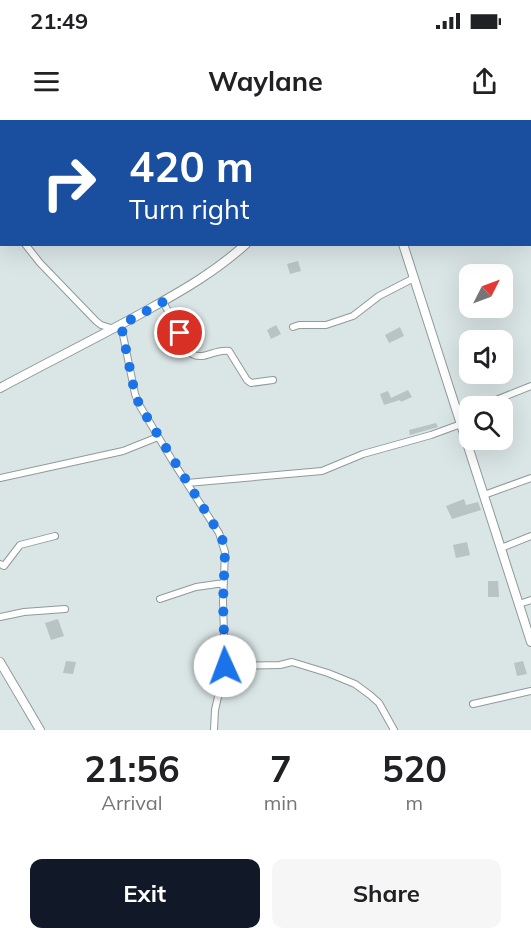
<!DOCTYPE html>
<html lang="en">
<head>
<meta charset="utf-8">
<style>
	:root { --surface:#fff; --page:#f6f6f6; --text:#202124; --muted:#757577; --accent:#111827 }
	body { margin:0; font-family:Mulish,sans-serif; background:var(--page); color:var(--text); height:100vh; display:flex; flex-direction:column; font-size:22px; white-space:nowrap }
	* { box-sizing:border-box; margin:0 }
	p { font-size:20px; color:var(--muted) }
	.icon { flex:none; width:33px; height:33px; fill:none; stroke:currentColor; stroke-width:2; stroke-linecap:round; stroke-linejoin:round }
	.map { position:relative; height:610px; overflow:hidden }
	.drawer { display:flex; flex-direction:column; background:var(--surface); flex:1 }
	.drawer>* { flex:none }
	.guide { position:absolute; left:0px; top:0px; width:531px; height:126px; box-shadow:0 6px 24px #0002; background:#1a4fa0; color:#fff; overflow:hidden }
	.needle { width:39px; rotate:48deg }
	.tools { position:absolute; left:459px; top:144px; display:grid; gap:12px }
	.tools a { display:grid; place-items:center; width:54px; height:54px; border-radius:12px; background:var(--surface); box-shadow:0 6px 24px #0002; font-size:30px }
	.pin { position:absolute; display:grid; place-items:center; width:51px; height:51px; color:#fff; margin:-26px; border:3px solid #fff; border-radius:50%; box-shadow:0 2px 6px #0007 }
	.me { position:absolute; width:66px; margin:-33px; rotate:358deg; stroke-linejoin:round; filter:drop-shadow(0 0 4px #0008) }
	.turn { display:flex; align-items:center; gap:21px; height:126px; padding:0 30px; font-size:27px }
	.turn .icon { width:78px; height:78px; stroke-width:2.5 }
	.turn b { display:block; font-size:42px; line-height:51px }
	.eta { display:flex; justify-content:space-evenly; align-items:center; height:102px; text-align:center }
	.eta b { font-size:36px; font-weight:700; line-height:42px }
	.primary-button { display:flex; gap:12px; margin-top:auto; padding:12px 30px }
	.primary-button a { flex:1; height:69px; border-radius:12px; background:var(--accent); color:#fff; font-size:24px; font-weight:700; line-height:69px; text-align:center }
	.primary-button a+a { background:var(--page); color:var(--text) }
	.status { display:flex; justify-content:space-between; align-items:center; height:42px; padding:0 30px; background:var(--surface); direction:ltr }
	.status svg { height:16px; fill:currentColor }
	header { display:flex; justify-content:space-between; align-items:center; height:78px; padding:0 30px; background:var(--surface); font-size:27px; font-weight:700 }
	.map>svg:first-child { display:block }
	.building { fill:#b8c3c3 }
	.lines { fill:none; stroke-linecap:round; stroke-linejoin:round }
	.minor-casing { stroke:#8f9a99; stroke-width:8 }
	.major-casing { stroke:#8f9a99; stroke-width:10 }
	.minor { stroke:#fff; stroke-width:6 }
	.major { stroke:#fff; stroke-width:8 }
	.route { stroke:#1a73e8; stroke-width:10; stroke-dasharray:0 18 }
</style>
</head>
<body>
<div class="status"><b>21:49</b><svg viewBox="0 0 49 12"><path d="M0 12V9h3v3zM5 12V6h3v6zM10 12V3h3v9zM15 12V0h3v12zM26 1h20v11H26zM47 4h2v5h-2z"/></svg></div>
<header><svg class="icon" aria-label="menu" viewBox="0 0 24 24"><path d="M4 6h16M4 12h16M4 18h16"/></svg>Waylane<svg class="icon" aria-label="share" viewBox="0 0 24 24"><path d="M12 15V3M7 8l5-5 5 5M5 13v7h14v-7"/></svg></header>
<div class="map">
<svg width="531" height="610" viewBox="0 0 531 610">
	<rect width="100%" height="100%" fill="#dae5e5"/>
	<!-- building -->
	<path class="building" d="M298 141 301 151 290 154 287 144Z
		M276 205 281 214 271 219 267 210Z
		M400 207 404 216 389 223 385 215Z
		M408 270 412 277 401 282 400 280 384 285 380 274 388 271 391 278Z
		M436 303 438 307 410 315 409 310Z
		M464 379 466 385 478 382 481 390 452 399 446 386Z
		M467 422 470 435 456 438 453 425Z
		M488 461H498L499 477H488Z
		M58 499 64 516 51 520 45 503Z
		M66 541 76 542 73 554 63 553Z
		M523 541 527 554 517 556 514 543Z"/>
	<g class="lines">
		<defs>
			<path id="minor" d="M525 0V2
				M124 2 125 0
				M530 26 531 33
				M530 45 531 44
				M0 74H2
				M0 94 2 96
				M0 108 2 107
				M25 124 40 143 96 201 101 205 114 209
				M163 182 192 234C204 241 216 228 229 231L247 260 251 263 273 260
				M121 205 135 274 140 286 172 340 219 413 225 432 223 482 225 546 215 590 214 610
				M293 207 299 205H326L353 196 379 176 414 158
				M481 286 531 266
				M458 296 470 291
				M0 358 123 331 158 317
				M187 363 322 351 363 334 431 315 461 304
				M484 375 531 358
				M501 428 531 416
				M0 444 4 446 20 425 55 416
				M160 479 196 467 224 463
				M519 484 531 480
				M0 497 24 492 65 489
				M225 546 280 545 292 542 328 553 355 564 370 575 379 583 394 610
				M473 584 531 571"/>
			<path id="major" d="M365 0V2
				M403 124 531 522
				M0 268C50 241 101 216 151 188 185 169 216 151 246 124
				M0 542 40 610"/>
		</defs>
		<!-- minor casing -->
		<use href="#minor" class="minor-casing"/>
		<!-- major casing -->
		<use href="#major" class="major-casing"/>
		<!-- minor -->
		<use href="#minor" class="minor"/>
		<!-- major -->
		<use href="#major" class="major"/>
	</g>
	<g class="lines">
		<!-- route -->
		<path class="route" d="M180 213 163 182 121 205 135 274 140 286 222 418 225 432 223 482 225 546"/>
	</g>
</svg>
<div class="tools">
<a><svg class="needle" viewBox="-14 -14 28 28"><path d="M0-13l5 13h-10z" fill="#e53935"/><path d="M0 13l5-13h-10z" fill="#757577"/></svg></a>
<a><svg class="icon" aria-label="sound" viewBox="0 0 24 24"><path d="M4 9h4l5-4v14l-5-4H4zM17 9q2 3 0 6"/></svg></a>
<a><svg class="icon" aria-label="search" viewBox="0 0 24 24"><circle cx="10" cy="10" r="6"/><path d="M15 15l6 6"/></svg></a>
</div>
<div class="pin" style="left:180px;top:213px;background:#d93025"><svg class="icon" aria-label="arrive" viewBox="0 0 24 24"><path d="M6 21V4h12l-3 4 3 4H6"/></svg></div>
<svg class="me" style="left:225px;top:546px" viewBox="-20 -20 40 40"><circle r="19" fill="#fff"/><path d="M0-13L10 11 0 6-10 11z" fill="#1a73e8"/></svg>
<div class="guide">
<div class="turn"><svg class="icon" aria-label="right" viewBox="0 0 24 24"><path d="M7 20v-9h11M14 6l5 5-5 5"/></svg><div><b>420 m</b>Turn right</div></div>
</div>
</div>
<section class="drawer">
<div class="eta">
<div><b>21:56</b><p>Arrival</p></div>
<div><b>7</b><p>min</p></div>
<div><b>520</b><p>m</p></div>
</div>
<div class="primary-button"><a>Exit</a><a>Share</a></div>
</section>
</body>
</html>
